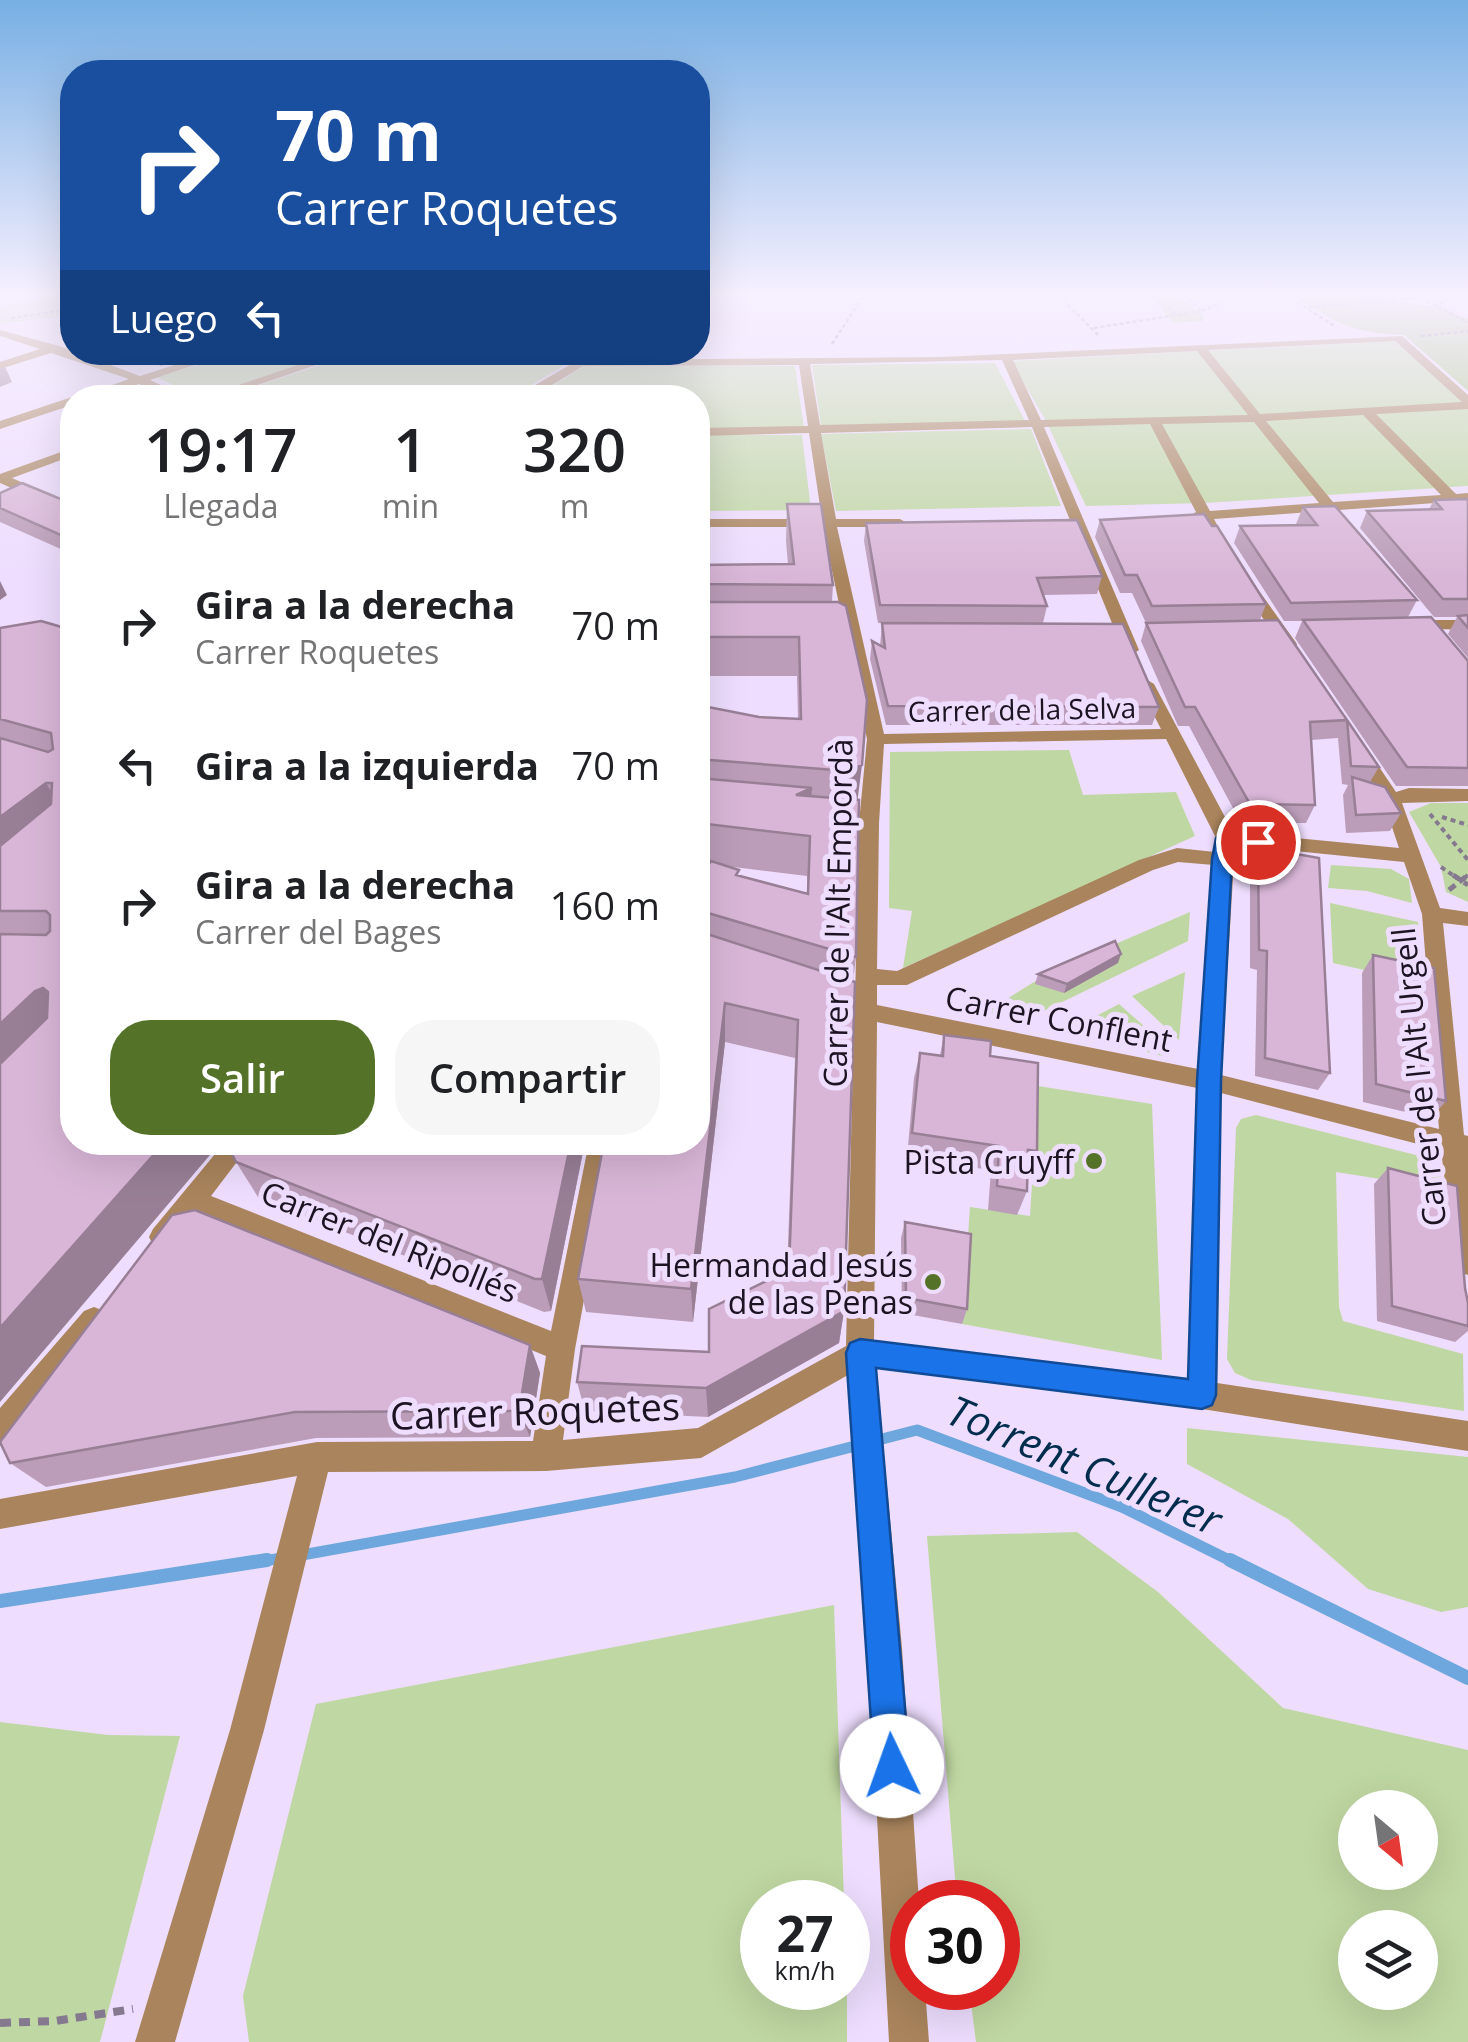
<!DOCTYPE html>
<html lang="es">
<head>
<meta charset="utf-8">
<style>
	:root { --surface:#fff; --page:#f6f6f6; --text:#202124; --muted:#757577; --accent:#557328 }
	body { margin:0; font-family:"Open Sans",sans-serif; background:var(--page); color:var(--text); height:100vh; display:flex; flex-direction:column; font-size:38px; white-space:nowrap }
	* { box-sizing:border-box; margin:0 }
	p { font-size:32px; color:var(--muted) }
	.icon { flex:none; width:55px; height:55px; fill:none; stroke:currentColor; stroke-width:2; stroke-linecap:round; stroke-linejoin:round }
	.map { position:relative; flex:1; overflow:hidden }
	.side { position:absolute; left:60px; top:385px; width:650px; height:770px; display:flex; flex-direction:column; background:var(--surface); border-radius:40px; box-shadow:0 10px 40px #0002 }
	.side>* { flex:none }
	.guide { position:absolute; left:60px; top:60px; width:650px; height:305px; border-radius:40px; box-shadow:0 10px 40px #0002; background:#1a4fa0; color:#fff; overflow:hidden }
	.needle { width:65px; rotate:151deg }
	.fabs { position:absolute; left:1338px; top:1790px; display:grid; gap:20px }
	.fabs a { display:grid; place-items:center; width:100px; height:100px; border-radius:50%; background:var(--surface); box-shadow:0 10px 40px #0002; font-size:50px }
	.speed { position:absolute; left:740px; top:1880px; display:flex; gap:20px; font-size:50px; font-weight:700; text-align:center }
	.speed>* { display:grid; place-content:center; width:130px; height:130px; border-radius:50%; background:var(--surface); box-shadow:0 10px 40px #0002; line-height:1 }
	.speed small { font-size:25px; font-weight:400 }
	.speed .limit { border:15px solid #d22; background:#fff; color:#111 }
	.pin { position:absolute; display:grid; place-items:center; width:85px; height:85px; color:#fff; margin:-42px; border:5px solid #fff; border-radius:50%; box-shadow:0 2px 10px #0007 }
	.me { position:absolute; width:110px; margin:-55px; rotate:357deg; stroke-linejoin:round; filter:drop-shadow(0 0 8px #0008) }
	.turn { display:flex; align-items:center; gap:35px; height:210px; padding:0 50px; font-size:45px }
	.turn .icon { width:130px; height:130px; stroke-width:2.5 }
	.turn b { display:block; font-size:70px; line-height:85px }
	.then { display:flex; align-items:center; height:95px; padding:0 50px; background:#0003; gap:20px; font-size:38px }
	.eta { display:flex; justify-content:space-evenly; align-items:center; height:170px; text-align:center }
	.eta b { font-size:60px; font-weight:600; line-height:70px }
	.cta { display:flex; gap:20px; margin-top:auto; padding:20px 50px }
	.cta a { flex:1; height:115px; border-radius:40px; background:var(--accent); color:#fff; font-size:40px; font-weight:600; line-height:115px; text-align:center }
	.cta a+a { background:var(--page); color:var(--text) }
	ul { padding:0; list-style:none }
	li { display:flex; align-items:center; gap:30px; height:140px; padding:0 50px }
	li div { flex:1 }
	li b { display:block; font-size:38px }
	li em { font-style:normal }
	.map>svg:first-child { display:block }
	.green { fill:#bfd7a2; fill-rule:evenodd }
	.forest { fill:#a5c47f }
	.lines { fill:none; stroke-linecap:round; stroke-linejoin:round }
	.stream-far1 { stroke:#6ea7dd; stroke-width:11 }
	.stream { stroke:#6ea7dd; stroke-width:14 }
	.path-far3 { stroke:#857990; stroke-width:2.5; stroke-dasharray:4 2.5; stroke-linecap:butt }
	.path-far2 { stroke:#857990; stroke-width:4; stroke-dasharray:5 4; stroke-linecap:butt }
	.path-far1 { stroke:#857990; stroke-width:5; stroke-dasharray:8 5; stroke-linecap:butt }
	.path { stroke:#857990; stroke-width:8; stroke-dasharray:11 8; stroke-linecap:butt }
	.street { fill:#a9845c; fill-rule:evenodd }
	.wall { fill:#bb9db9; fill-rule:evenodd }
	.shaded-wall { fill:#987f96 }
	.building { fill:#d9b6d7; stroke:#987f96; stroke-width:2.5 }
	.route { fill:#1a73e8; stroke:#114b97; stroke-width:2.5 }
	.poi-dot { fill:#557328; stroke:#eeddfe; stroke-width:4 }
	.labels { text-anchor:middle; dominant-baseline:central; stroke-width:10; stroke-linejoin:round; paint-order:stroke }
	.far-street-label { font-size:28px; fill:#1c1422; stroke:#eeddfe }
	.street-label { font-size:32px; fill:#1c1422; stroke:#eeddfe }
	.poi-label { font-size:32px; fill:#1c1422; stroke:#eeddfe; text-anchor:end }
	.near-street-label { font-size:38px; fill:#1c1422; stroke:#eeddfe }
	.near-water-label { font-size:42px; font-style:italic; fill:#002c4e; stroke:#eeddfe }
</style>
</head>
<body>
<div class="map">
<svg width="1468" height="2042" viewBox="0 0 1468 2042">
	<rect width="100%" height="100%" fill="#eeddfe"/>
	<!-- green -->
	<path class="green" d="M72 292V315L0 324V307Z
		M1394 341 1468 405V486L1205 503 1086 506 1045 419 1011 361Z
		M241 353H339L200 397 156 377Z
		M357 353H546L568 363 511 397 220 398Z
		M995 363 1025 421 821 426 812 365Z
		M584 366H795L804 428H698V398H533Z
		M1031 429 1061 506 836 511 821 434Z
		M698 435H802L811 510 698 511Z
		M1069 750 1083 795 1176 792 1195 836 903 968 912 911 889 908 890 752Z
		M1431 803H1468V902L1446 892 1441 867 1409 812Z
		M1331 865 1391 869 1409 879 1412 903 1367 891 1328 888Z
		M1330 903 1418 922 1423 983 1333 963Z
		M1190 912 1188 941 1023 1021 986 1012 1050 972Z
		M1185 972 1179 1040 1132 996Z
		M1119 1004 1172 1051 1163 1056 1066 1032Z
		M1038 1086 1152 1104 1162 1360 962 1324 970 1207 1030 1216Z
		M1256 1115 1416 1155 1439 1166 1444 1200 1393 1181 1336 1172 1339 1307 1343 1321 1463 1354 1464 1411 1251 1380 1235 1373 1227 1359 1236 1128 1241 1119Z
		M1187 1428 1468 1457V1607L1441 1612 1368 1589 1288 1519 1187 1464Z
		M1077 1532 1158 1592 1283 1708 1468 1750V2042H976L969 1988H998V1902H957L927 1536ZM1355 1808H1420V1872H1355ZM1355 1928H1420V1992H1355Z
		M834 1605 844 1902H762V1988H847V2042H249L243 1996 316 1704Z
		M0 1722 108 1735 180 1736 100 2042H0Z"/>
	<!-- forest -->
	<path class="forest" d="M1148 292H1174L1203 315V321L1173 323Z
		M1287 292H1410L1386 300 1442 308 1468 319V391L1404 335C1348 333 1333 321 1287 292Z"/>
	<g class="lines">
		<!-- stream-far1 -->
		<path class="stream-far1" d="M302 1555 735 1477 917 1430 1122 1507 1235 1563
			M251 1563 282 1558"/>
		<!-- stream -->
		<path class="stream" d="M1230 1560 1468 1678
			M0 1601 267 1560"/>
		<!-- path-far3 -->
		<path class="path-far3" d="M1064 292 1069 306 1100 337
			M1147 292 1176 314
			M1281 292 1336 327
			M1409 292 1468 322
			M1309 307 1416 298
			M1435 307 1450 297 1468 298
			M1202 311 1244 292
			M11 318 72 309
			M1094 328 1202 311 1179 292
			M1421 336 1468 331
			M832 344 864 295 874 292"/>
		<!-- path-far2 -->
		<path class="path-far2" d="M1430 814 1468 860
			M1442 817 1468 825
			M1441 867 1457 878
			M1464 878 1468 875"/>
		<!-- path-far1 -->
		<path class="path-far1" d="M1453 875 1468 885
			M1449 890 1468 875"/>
		<!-- path -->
		<path class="path" d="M0 2023 55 2021 133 2009"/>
		<!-- street -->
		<path class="street" d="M0 330 59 346 140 376 215 352H233L150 380 189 398H172L139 384 96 398H76L129 379 51 353 0 369V362L40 349 0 336Z
			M1402 336 1468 395V409L1376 414 1456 494 1468 493V501H1463L1468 506V518L1449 502 1339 510 1342 514 1335 518 1325 511 1214 519 1233 554 1226 558 1219 554 1201 520 1190 516 1196 512 1150 424 1044 427 1139 650 1131 655 1123 650 1032 427 821 433 836 519H900L907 523 900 527H837L884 734 1161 729 1138 684 1146 679 1154 684 1233 832 1399 848 1383 800 1350 750 1359 745 1365 746 1396 792 1409 788 1468 789V801L1402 803 1440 908 1468 912V926L1443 923 1464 1135 1468 1136V1275L1459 1272 1455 1263 1441 1150 1221 1093 1217 1383 1468 1421V1451L1202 1409 876 1368 902 1648 919 1902H912V1988H925L929 2042H889L868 1648 848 1375 701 1458 546 1471 328 1472 264 1730 175 2042H135L230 1730 297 1476 0 1529V1499L317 1442 533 1441 546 1356 197 1213 171 1245 162 1249 153 1245 149 1237 153 1229 225 1142H252L211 1196 551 1331 589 1142H613L575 1349 563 1440 698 1428 846 1346 854 1018 846 1015 843 1009 846 1003 855 1001 859 823 867 739 823 527H698V519H822L809 433 698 436V428L808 426 799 365 583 366 531 398 518 395 573 363 554 352H569L583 360 940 357ZM1395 341 1462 402 1260 414 1208 350ZM1197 351 1248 415 1041 420 1013 360ZM1002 360 1029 420 820 425 810 364ZM1363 415 1441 495 1333 502 1266 421ZM1254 422 1319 503 1210 511 1162 424ZM1166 739 1216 838 1215 852 1177 848 1139 860 897 971 877 969 879 823 884 744ZM1235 845 1404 862 1422 914 1439 1129 1221 1075ZM1178 862 1214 865 1198 1069 877 1005V985H907L1153 870ZM877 1022 1197 1088 1188 1379 874 1341Z
			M336 352H354L220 398H200Z
			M72 397V405L0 429V421Z
			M72 448V456L12 478 72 505V514L0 483V474Z
			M1242 581H1252L1297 644 1295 647H1283L1239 584Z
			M1411 620H1468V630L1405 628 1403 625Z
			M94 1307 104 1311 108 1320 104 1329 10 1441 0 1446V1408L84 1311Z"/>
	</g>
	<!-- wall -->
	<path class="wall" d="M138 352H210L160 366Z
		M0 493 63 500 72 499V554L0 522Z
		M1468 499V658L1448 634 1457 617H1434L1360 528 1367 511 1429 509 1434 500Z
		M787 504 833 585 832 602 858 799 856 957 853 982 844 1311 839 1343 708 1417 585 1411 577 1382 709 1352 787 1271 795 1058 725 1042 693 1322 586 1312 578 1279 698 880 710 864 698 863V705L759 717 798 719 797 676H698V565L788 564 786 541ZM725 866 807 876V893L739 875Z
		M1303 507 1417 600 1408 617 1468 661V786H1396L1295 638 1302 621H1284L1234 543 1240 526 1297 525 1296 524Z
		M1100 520 1266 604 1260 620 1347 720 1338 738 1311 740 1315 805 1306 823H1241L1189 726H1178L1141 641 1146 623 1132 593H1120L1095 537Z
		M866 523 1102 576 1097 594 1044 595 1047 606 1043 623 1159 707 1152 725H886L870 659 872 641 880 646 882 623H878L864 541Z
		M0 628 72 630V1142L0 1402Z
		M1347 720 1379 767 1370 782 1401 813 1390 831 1346 833 1343 795 1348 785 1342 784 1338 738Z
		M1258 847 1330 1073 1318 1090 1255 1076 1257 970 1250 968V866Z
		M1373 955 1446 1101 1431 1118 1363 1102 1362 973Z
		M1118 963 1064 993 1035 984 1038 974Z
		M944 1035 990 1056 1037 1151 1027 1176V1191L1017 1215 988 1210 991 1170 907 1158 914 1078 920 1053 940 1055Z
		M226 1142H585L551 1311 544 1312 258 1197 236 1162Z
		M1388 1168 1465 1288 1468 1303V1331L1455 1342 1377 1321 1374 1184Z
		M905 1222 967 1309 962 1324 902 1313 901 1238Z
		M530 1345 540 1373 530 1437 316 1438 46 1487 10 1463Z"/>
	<!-- shaded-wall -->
	<path class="shaded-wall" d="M156 352H210L160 366Z
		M5 367 12 382 0 387V369Z
		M0 581 7 595 0 600Z
		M862 765 857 804 843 811 847 771Z
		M46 783 70 822 0 876V817Z
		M812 788 809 827 796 795Z
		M1121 954 1118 963 1064 993 1067 984Z
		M43 988 71 1026 0 1092V1024L35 991Z
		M725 1003V1042L693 1322 691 1289Z
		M165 1142H221L0 1402V1328Z
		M571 1142H585L551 1311 542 1279Z
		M844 1311 839 1343 708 1417 706 1388Z
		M530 1345 540 1373 530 1437 519 1411Z"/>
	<!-- building -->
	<path class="building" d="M22 483 63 500 68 496 72 499V540L0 508V493Z
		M1468 499V599H1443L1367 511 1442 509 1434 500Z
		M787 504H821L833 585 698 584V565L794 564Z
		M1335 506 1417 600 1291 603 1240 526 1317 525 1303 507Z
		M1204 514 1212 526H1217L1266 604 1152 606 1137 575H1125L1100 520Z
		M1077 520 1102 576 1037 578 1047 606 880 605 866 523Z
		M698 602H838L846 606 867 700 862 765 847 771 698 759V705L759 717 801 719 799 637H698Z
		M1468 615V628L1458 616Z
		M1431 617 1468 661V768L1407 767 1303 620Z
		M1278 620 1347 720 1310 722 1315 805 1250 804 1195 707H1185L1146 623Z
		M41 621 72 630V1142H165L0 1328V1064L47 1018 48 992 43 988 35 991 0 1024V934L46 935 50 931V915L46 911H0V846L51 804 52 783H46L0 817V738L48 752 53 749 51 733 0 719V628Z
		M882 623 1123 624 1159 707 888 706 872 641 885 648Z
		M1347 720 1379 767 1351 766Z
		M1352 777 1385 787 1401 813 1356 815Z
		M698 778 812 788 796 795 859 800 856 957 698 910V880L711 861 739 870 736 875 808 894 810 836 698 823Z
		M1258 847 1319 858 1330 1073 1265 1058 1267 951 1259 950Z
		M698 931 855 982 844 1311 706 1388 577 1382 582 1346 709 1352V1309L789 1270 798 1020 725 1003 691 1289 578 1279 604 1142H698Z
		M1115 941 1121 954 1067 984 1038 974Z
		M1373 955 1434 968 1446 1101 1376 1084Z
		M944 1035 991 1041 990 1056 1038 1063 1037 1151 1028 1150 1027 1191 997 1186 999 1146 912 1133 920 1053 943 1056Z
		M226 1142H571L542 1279H535L236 1162Z
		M1388 1168 1457 1186 1465 1288 1468 1303V1326L1392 1306Z
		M195 1210 530 1345 519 1411 295 1412 10 1463 0 1442 172 1215Z
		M905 1222 971 1234 967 1309 906 1298Z"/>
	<!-- sky -->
	<linearGradient id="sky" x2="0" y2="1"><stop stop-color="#77afe4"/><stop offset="0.51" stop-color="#f7f0ff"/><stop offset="1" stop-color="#f7f0ff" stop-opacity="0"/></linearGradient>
	<rect width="1468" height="578" fill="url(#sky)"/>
	<!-- route -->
	<path class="route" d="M1226 831 1258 835 1268 842 1258 848 1235 845 1232 859 1221 1081 1216 1395 1212 1405 1202 1409 876 1368 910 1766 905 1778 892 1784 880 1778 874 1766 846 1353 850 1343 860 1339 1188 1379 1197 1081 1212 859 1216 838Z"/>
	<!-- markers -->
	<g class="poi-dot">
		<circle cx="1094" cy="1161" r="10"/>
		<circle cx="933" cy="1282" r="10"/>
	</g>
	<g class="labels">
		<!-- far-street labels -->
		<g class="far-street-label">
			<text transform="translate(1022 709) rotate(-1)">Carrer de la Selva</text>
		</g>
		<!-- street labels -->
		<g class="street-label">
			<text transform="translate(837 913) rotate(-89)">Carrer de l'Alt Empordà</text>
			<text transform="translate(1059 1018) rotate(11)">Carrer Conflent</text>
			<text transform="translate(1418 1077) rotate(-96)">Carrer de l'Alt Urgell</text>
			<text transform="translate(390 1241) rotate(22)">Carrer del Ripollés</text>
		</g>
		<!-- poi labels -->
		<g class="poi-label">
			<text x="1074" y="1161">Pista Cruyff</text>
			<text x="913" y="1264">Hermandad Jesús<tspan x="913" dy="37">de las Penas</tspan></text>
		</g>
		<!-- near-street labels -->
		<g class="near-street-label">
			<text transform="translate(535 1410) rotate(-2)">Carrer Roquetes</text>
		</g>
		<!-- near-water labels -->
		<g class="near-water-label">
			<text transform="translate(1085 1464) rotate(23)">Torrent Cullerer</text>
		</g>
	</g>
</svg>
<div class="fabs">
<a><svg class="needle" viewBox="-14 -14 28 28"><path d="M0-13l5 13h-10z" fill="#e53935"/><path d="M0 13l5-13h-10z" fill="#757577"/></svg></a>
<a><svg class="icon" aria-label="layers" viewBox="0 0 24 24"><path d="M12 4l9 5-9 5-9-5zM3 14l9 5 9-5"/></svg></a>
</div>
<div class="speed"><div>27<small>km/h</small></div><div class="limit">30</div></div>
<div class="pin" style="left:1258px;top:842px;background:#d93025"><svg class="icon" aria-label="arrive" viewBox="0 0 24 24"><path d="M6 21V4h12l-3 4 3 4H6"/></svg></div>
<svg class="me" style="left:892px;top:1766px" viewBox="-20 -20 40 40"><circle r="19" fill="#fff"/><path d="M0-13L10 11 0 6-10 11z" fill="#1a73e8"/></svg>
<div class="guide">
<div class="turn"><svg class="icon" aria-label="right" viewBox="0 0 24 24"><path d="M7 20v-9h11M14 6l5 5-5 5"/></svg><div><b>70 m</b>Carrer Roquetes</div></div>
<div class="then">Luego<svg class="icon" aria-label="left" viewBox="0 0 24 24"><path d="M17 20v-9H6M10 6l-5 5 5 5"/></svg></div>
</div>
<section class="side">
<div class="eta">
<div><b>19:17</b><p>Llegada</p></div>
<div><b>1</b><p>min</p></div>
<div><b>320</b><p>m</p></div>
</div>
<ul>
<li><svg class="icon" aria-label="right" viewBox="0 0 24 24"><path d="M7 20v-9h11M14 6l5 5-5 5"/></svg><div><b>Gira a la derecha</b><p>Carrer Roquetes</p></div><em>70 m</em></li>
<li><svg class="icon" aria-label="left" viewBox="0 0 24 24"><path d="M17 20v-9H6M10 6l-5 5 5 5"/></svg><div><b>Gira a la izquierda</b></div><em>70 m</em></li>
<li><svg class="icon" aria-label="right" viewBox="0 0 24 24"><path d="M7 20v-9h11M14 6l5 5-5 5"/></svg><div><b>Gira a la derecha</b><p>Carrer del Bages</p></div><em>160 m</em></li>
</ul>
<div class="cta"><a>Salir</a><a>Compartir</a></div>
</section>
</div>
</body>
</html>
